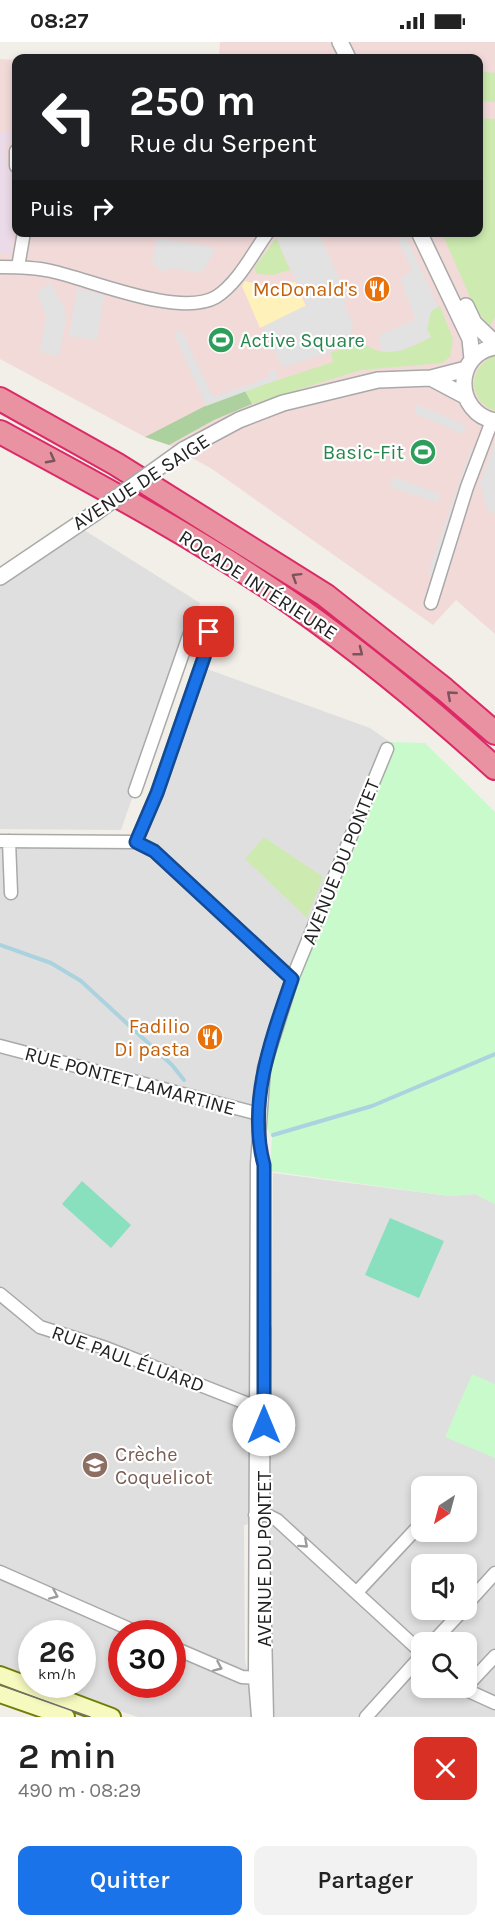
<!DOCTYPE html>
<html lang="fr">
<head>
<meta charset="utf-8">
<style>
	:root { --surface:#fff; --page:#f2f2f2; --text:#222; --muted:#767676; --accent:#1a73e8 }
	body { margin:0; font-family:Karla,sans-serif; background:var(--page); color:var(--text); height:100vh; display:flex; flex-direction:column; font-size:22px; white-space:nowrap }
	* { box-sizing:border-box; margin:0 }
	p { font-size:20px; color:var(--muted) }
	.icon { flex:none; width:33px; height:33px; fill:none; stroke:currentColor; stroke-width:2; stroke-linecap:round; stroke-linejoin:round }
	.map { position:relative; height:1675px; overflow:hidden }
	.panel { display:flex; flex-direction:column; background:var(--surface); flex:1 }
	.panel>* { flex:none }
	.hud { position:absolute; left:12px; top:12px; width:471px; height:183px; border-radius:12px; box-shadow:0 3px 9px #0003; background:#202124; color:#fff; overflow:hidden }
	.needle { width:39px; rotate:216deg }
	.buttons { position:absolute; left:411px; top:1434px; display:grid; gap:12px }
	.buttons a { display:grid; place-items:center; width:66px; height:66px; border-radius:12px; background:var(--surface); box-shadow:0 3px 9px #0003; font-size:30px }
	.speed { position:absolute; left:18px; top:1578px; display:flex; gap:12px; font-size:30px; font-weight:700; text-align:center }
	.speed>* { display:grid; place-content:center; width:78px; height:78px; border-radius:50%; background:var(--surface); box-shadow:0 3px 9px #0003; line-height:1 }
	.speed small { font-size:15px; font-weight:400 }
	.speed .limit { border:9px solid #d22; background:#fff; color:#111 }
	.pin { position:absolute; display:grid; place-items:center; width:51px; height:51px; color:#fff; margin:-26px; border-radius:12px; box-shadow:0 3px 9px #0006 }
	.me { position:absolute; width:66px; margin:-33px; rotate:0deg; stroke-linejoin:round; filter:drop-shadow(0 0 4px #0008) }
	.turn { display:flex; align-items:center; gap:21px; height:126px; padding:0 18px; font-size:27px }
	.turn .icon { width:78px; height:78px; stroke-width:2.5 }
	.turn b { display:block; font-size:42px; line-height:51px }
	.then { display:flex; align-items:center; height:57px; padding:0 18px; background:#0003; gap:12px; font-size:22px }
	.round { display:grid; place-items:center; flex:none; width:63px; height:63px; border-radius:12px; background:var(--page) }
	.overview { display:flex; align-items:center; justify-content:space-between; height:102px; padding:0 18px }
	h1 { font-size:36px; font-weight:600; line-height:45px }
	.primary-button { display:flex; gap:12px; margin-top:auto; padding:12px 18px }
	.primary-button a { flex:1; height:69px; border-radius:12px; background:var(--accent); color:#fff; font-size:24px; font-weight:600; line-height:69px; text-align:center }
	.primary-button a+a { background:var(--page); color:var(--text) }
	.status { display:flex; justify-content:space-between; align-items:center; height:42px; padding:0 30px; background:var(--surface); direction:ltr }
	.status svg { height:16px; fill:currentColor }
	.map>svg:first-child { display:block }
	.residential { fill:#e0dfdf; fill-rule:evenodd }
	.commercial { fill:#f2dad9 }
	.industrial { fill:#ebdbe8 }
	.grass { fill:#cdebb0 }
	.forest { fill:#add19e }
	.sand { fill:#fff1ba }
	.park { fill:#c8facc }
	.pitch { fill:#88e0be }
	.parking { fill:#e2e2e2 }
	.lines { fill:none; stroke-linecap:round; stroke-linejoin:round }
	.stream { stroke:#aad3df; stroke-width:4 }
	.minor-casing { stroke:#a9a9a9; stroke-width:15 }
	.tertiary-casing { stroke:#a9a9a9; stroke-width:18 }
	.secondary-casing { stroke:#707d05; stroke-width:20 }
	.motorway-casing { stroke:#dc2a67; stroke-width:26 }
	.minor { stroke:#fff; stroke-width:12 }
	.tertiary { stroke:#fff; stroke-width:15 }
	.secondary { stroke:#f7fabf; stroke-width:16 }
	.motorway { stroke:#e892a2; stroke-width:22 }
	.tram { stroke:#707070; stroke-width:1.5 }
	.tertiary-bridge-casing { stroke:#a9a9a9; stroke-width:18; stroke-linecap:butt }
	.tertiary-bridge { stroke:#fff; stroke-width:15 }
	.oneway { stroke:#7b545c }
	.oneway2 { stroke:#9c9c9c }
	.route-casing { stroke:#114b97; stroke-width:15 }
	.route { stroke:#1a73e8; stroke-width:10 }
	.labels { text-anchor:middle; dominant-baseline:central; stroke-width:4.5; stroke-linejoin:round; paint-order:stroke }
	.food-label { font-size:20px; fill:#c56008; stroke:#fff; text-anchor:end }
	.leisure-label { font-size:20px; fill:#27864d; stroke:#fff; text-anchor:start }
	.street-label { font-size:20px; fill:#222; stroke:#fff }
	.education-label { font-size:20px; fill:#785e54; stroke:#fff; text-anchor:start }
</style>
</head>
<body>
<div class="status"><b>08:27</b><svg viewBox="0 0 49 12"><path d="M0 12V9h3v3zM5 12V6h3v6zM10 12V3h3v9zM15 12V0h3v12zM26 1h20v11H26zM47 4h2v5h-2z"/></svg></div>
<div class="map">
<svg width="495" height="1675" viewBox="0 0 495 1675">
	<rect width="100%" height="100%" fill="#f2efe9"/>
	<!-- residential -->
	<path class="residential" d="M84 488 200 561 121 788 0 787V544Z
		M207 627 370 686 390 700 301 931 251 1094 249 1482 244 1483 245 1619 252 1647 253 1675H138L42 1643 82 1642V1592H32L31 1639 0 1623V804H143ZM122 1592H172V1642H122Z
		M273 1131 449 1154 475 1152 495 1162V1675H275L272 1660 270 1488ZM422 1444H466V1490H422ZM422 1522H466V1568H422ZM422 1600H466V1646H422Z"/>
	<!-- commercial -->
	<path class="commercial" d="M220 0H495V592L456 558 433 583 212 427 169 403 145 395 0 317V17L16 18V190H478V16H219Z"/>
	<!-- industrial -->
	<path class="industrial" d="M0 89 15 91 5 108 7 123 16 142V177L11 211 0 212Z"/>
	<!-- grass -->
	<path class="grass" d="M478 29 495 31V60L479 59Z
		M479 76 495 77V276L489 285 474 264 442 191 478 190Z
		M276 196 290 228 273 233 257 232 254 226Z
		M440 264 453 297 450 315 442 321 361 328 252 362 245 349 333 320 331 310 351 305 350 293C358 296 364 302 371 306 392 317 413 304 431 295L427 287 431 269Z
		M495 314V369C467 359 467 324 495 314Z
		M264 795 323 835 307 876 245 817Z"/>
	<!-- forest -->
	<path class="forest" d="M245 349 252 362 214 378 169 403 145 395 205 364Z"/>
	<!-- sand -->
	<path class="sand" d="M245 239 269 245 295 240 306 264 260 286 242 244Z"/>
	<!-- park -->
	<path class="park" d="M390 700 425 701 495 770V1162L475 1152 449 1154 270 1129 272 1095 259 1072 264 1026Z
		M472 1332 495 1342V1416L445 1395Z"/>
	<!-- pitch -->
	<path class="pitch" d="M82 1139 131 1183 111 1206 62 1162Z
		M390 1176 444 1199 419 1256 365 1233Z"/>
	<!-- parking -->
	<path class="parking" d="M291 191H319L348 257 343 260 353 281 350 296 329 301 331 310 282 325 264 284 307 263 277 197Z
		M405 192 438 265 431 269 427 287 431 295 400 309H381L379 293 413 279 415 276 400 236 412 229 397 196Z
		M157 196 216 206 202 231 170 226 165 231 152 221Z
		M50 240 64 266 66 278 59 314 40 310 46 275 37 251Z
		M77 246 104 253 97 298 69 294Z
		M182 289 213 355 269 335 268 330 275 328 279 337 206 364 174 292Z
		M417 363 466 383 463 392 414 371Z
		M495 401V472L488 469 480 441Z
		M471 407 475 408 432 533 428 531Z
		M393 435 440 452 437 461 390 445Z"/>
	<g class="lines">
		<!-- stream -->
		<path class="stream" d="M0 903 51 921 81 939 172 1023 184 1038
			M273 1093 372 1064 495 1012"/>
		<defs>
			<path id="minor" d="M16 109V124
				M0 225C17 225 34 225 51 229 92 238 179 276 216 255 238 241 253 211 268 190
				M18 225 24 190
				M431 561 467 445 492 379
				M135 749 192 585 195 582 202 583 211 595 157 751 136 800
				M0 799 136 800 154 809 292 937
				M9 799 11 851
				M0 1004 259 1072
				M0 1252 40 1285 106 1306 261 1367
				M263 1467 264 1286
				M255 1473H267L277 1478 422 1611
				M263 1499 267 1675
				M0 1530 141 1592
				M357 1550 416 1487
				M466 1563 495 1531
				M433 1600 463 1568
				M172 1605 242 1635 261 1636
				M466 1645 495 1614
				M462 1646 495 1661
				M258 1675 255 1637 257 1122 264 1026 292 937 387 707
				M366 1675 422 1613"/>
			<path id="tertiary" d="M340 0 348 16
				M419 190 470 297 472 317
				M466 264 474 281 495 301
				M495 305C453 312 454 371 495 379
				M431 336 465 354
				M183 408 239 378 283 361 378 338 431 336 466 327
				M0 535 95 471"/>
			<path id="secondary" d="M0 1633 112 1675
				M0 1652 66 1675"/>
			<path id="motorway" d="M0 357 116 422 325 553 444 647 495 691
				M0 390C100 444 201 498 294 563 365 613 431 668 495 726"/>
		</defs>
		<!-- minor casing -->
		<use href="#minor" class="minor-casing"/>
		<!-- tertiary casing -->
		<use href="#tertiary" class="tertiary-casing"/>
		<!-- secondary casing -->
		<use href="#secondary" class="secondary-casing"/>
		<!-- motorway casing -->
		<use href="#motorway" class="motorway-casing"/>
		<!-- minor -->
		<use href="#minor" class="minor"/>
		<!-- tertiary -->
		<use href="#tertiary" class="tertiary"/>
		<!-- secondary -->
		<use href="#secondary" class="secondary"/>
		<!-- motorway -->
		<use href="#motorway" class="motorway"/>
		<!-- tram -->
		<path class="tram" d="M0 1643 90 1675"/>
		<defs>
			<path id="tertiary-bridge" d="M95 471 183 408"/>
		</defs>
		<!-- tertiary-bridge casing -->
		<use href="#tertiary-bridge" class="tertiary-bridge-casing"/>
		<!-- tertiary-bridge -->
		<use href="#tertiary-bridge" class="tertiary-bridge"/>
	</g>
	<!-- one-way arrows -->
	<defs><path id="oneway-chevron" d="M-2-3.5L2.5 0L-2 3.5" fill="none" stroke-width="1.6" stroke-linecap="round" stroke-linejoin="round" transform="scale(1.5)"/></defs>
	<g class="oneway">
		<use href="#oneway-chevron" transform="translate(51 417) rotate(28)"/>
		<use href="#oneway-chevron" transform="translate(296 535) rotate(-148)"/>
		<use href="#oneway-chevron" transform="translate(359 610) rotate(38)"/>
		<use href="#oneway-chevron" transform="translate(451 653) rotate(-139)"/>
	</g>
	<g class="oneway2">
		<use href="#oneway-chevron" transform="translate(304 1502) rotate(42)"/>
		<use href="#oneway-chevron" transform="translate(54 1553) rotate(24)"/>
		<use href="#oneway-chevron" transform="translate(218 1625) rotate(24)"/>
	</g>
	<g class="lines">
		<defs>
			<path id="route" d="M209 590 211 595 157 751 136 800 154 809 292 937C272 995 247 1060 264 1123V1383"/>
		</defs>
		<!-- route casing -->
		<use href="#route" class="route-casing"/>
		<!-- route -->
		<use href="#route" class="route"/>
	</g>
	<!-- icons -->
	<defs>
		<symbol id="restaurant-disc" viewBox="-11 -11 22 22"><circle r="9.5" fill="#e8710a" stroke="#fff"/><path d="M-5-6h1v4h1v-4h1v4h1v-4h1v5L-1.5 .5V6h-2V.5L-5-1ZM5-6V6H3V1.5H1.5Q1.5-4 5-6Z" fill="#fff"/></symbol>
		<symbol id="stadium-disc" viewBox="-11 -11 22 22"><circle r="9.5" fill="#2e9e5b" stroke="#fff"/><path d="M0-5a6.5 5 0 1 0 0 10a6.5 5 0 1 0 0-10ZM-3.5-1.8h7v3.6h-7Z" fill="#fff"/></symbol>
		<symbol id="school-disc" viewBox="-11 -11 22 22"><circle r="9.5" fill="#8d6e63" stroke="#fff"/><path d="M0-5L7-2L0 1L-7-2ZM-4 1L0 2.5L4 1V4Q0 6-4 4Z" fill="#fff"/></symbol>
	</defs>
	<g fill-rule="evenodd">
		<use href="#restaurant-disc" x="362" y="232" width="30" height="30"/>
		<use href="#stadium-disc" x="206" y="283" width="30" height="30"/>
		<use href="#stadium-disc" x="408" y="395" width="30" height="30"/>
		<use href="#restaurant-disc" x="195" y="980" width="30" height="30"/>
		<use href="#school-disc" x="80" y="1408" width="30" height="30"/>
	</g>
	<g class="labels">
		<!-- food labels -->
		<g class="food-label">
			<text x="358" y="247">McDonald's</text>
			<text x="190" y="984">Fadilio<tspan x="190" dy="23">Di pasta</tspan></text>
		</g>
		<!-- leisure labels -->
		<g class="leisure-label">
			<text x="240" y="298">Active Square</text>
			<text x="404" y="410" text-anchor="end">Basic-Fit</text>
		</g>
		<!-- street labels -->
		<g class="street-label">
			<text transform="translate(141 440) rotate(-33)">AVENUE DE SAIGE</text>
			<text transform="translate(258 543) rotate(33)">ROCADE INTÉRIEURE</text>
			<text transform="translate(341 820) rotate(-68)">AVENUE DU PONTET</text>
			<text transform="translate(130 1039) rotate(15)">RUE PONTET LAMARTINE</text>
			<text transform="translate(128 1317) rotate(20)">RUE PAUL ÉLUARD</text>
			<text transform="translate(264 1517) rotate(-90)">AVENUE DU PONTET</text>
		</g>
		<!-- education labels -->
		<g class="education-label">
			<text x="115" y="1412">Crèche<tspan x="115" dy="23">Coquelicot</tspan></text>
		</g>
	</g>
</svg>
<div class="buttons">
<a><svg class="needle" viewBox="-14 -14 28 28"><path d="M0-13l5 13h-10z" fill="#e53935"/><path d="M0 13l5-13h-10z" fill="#767676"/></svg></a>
<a><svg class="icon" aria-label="sound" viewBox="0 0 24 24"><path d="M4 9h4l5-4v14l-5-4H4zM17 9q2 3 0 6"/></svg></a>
<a><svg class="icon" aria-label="search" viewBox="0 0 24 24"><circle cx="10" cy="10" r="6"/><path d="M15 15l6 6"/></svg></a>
</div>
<div class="speed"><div>26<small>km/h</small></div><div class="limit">30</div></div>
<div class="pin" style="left:209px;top:590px;background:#d93025"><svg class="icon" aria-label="arrive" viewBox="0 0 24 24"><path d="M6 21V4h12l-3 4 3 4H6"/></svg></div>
<svg class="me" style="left:264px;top:1383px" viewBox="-20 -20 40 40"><circle r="19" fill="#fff"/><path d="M0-13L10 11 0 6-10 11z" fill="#1a73e8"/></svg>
<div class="hud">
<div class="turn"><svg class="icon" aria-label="left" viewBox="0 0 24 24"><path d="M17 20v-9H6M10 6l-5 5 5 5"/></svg><div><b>250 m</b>Rue du Serpent</div></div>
<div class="then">Puis<svg class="icon" aria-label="right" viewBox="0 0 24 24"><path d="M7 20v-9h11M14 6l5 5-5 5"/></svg></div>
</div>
</div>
<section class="panel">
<div class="overview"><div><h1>2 min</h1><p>490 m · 08:29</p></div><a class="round" style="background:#d93025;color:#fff"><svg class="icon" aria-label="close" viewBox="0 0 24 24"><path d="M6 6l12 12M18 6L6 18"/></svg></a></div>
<div class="primary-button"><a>Quitter</a><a>Partager</a></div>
</section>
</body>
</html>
